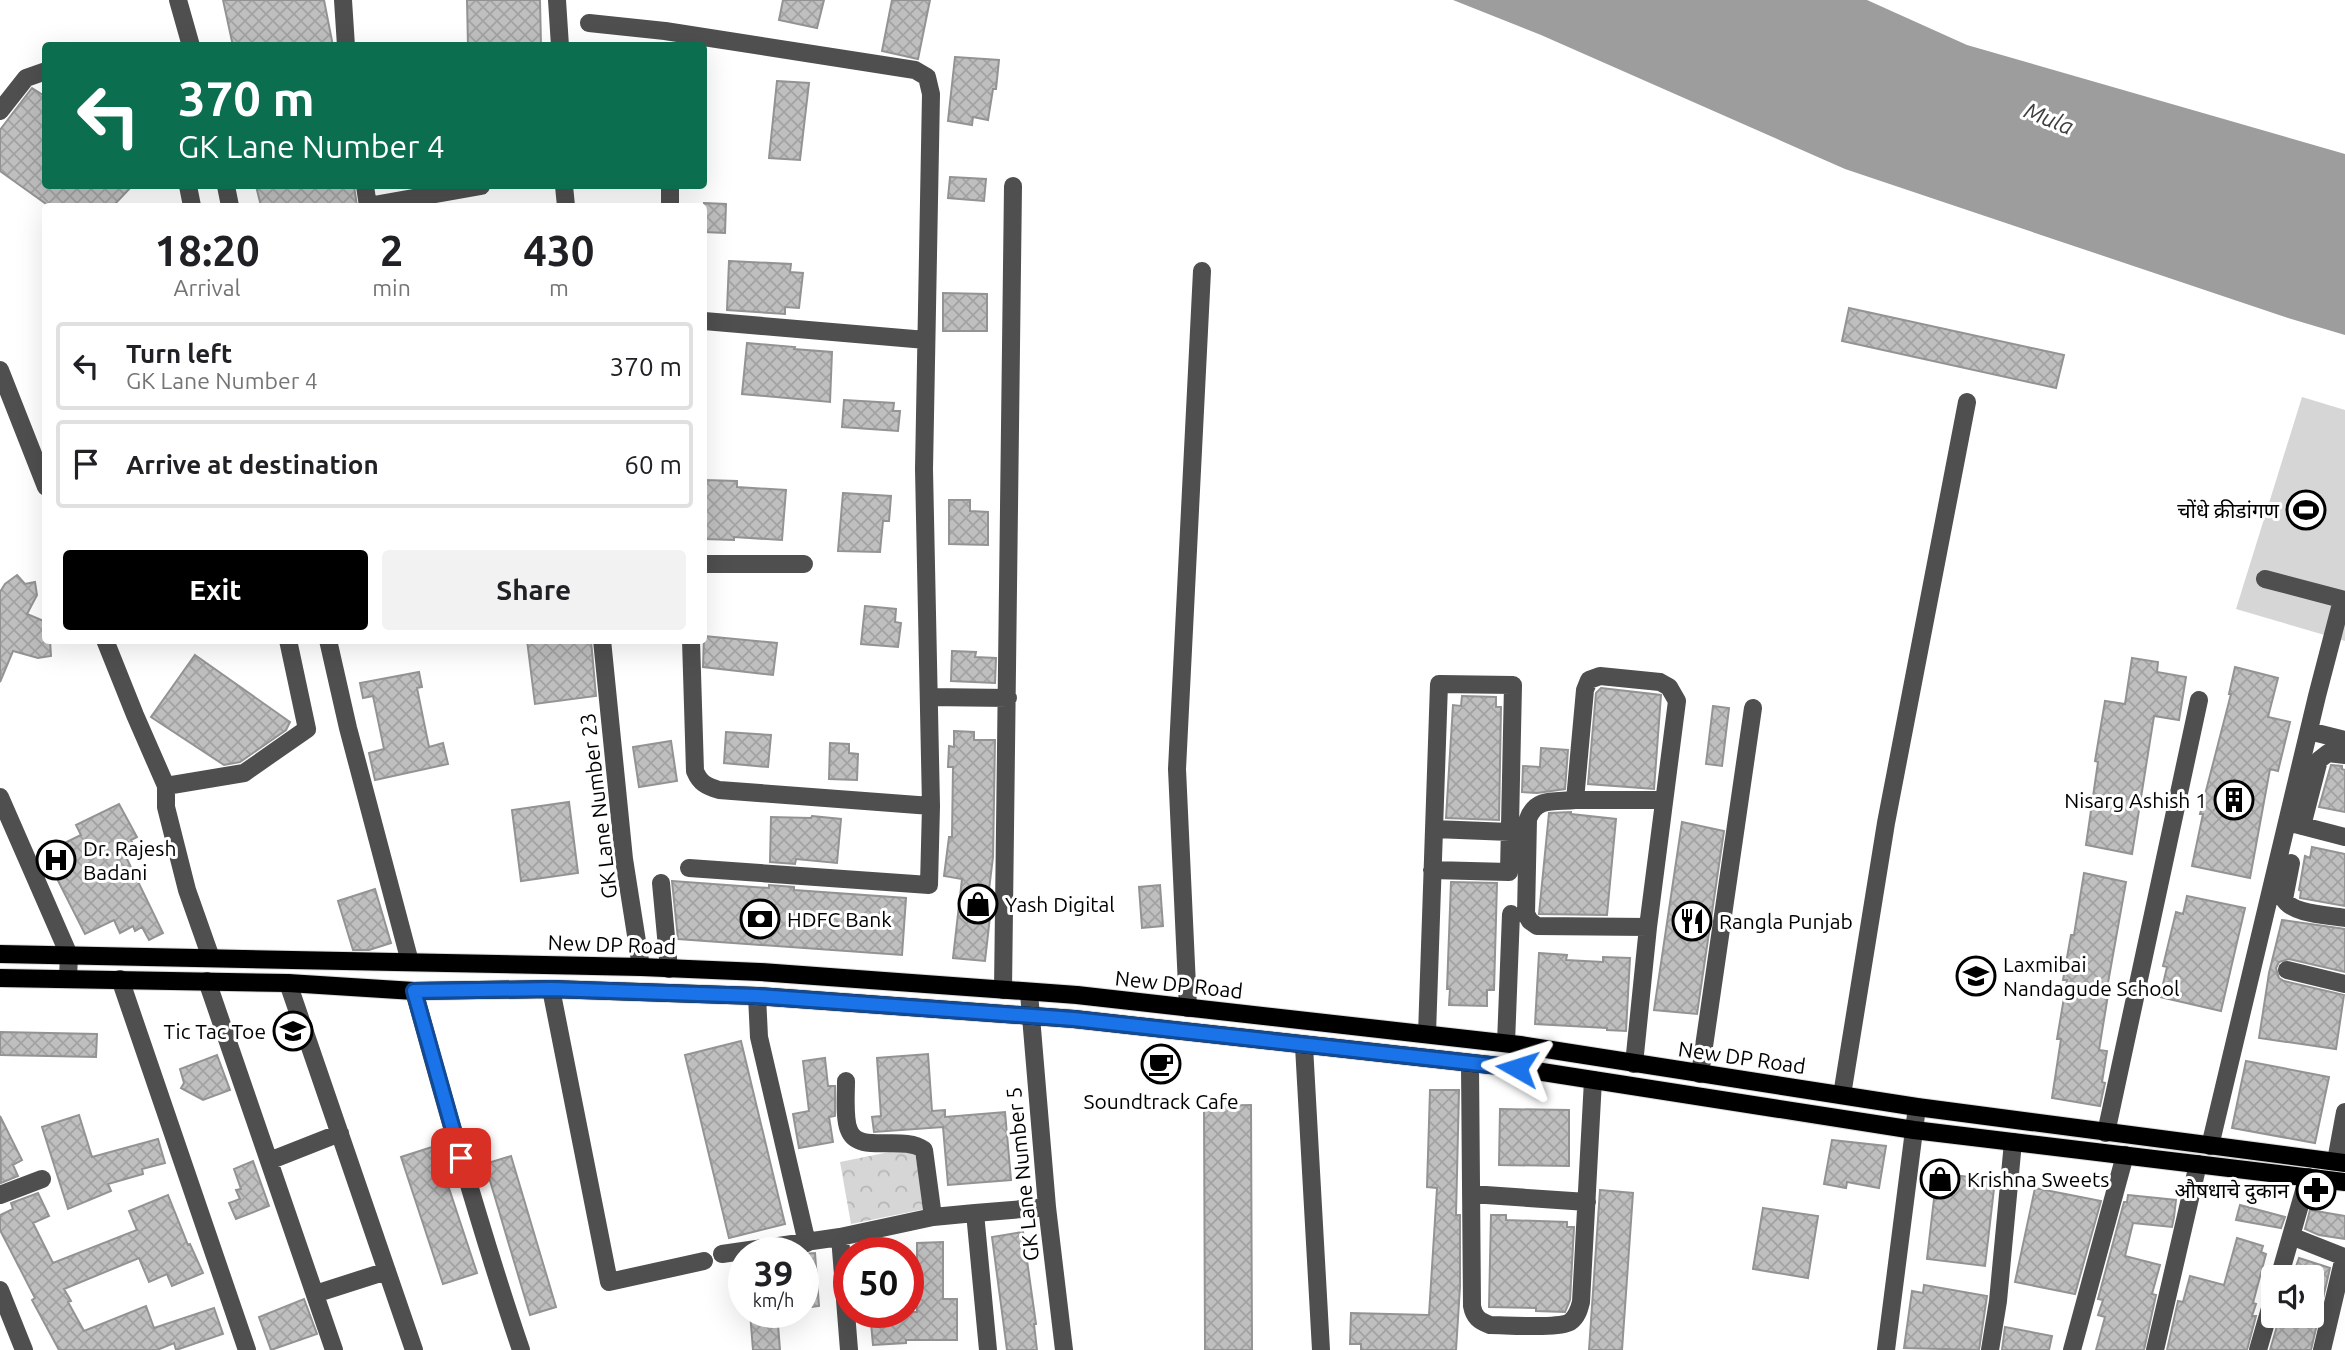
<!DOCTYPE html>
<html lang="en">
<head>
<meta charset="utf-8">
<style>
	:root { --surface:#fff; --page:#f2f2f2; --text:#202124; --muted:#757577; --line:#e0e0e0; --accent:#000 }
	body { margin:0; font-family:Ubuntu,"Noto Sans Devanagari",sans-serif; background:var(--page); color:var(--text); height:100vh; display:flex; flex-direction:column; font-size:26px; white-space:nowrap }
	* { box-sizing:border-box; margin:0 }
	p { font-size:23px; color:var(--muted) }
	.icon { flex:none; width:38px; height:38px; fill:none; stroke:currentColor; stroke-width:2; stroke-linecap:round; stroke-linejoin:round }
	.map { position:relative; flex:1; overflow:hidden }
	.panel { position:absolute; left:42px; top:203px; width:665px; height:441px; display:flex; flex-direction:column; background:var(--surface); border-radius:7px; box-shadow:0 7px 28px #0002 }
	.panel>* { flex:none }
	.hud { position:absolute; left:42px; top:42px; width:665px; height:147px; border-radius:7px; box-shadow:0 7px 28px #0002; background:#0b6e4f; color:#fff; overflow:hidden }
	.controls { position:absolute; left:2261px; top:1265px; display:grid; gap:14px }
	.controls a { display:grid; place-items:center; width:63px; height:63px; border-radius:7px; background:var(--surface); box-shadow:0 7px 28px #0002; font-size:35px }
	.speed { position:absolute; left:728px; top:1237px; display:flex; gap:14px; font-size:35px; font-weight:700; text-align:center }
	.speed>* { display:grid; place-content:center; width:91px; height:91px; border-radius:50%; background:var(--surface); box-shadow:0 7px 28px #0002; line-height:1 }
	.speed small { font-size:18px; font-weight:400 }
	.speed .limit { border:10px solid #d22; background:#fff; color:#111 }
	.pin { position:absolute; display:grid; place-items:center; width:60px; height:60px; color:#fff; margin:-30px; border-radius:14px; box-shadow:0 4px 10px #0006 }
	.me { position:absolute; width:77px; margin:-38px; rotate:276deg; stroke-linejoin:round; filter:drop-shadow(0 0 5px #0008) }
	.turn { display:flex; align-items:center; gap:24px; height:147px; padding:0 21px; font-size:32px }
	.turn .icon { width:91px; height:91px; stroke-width:2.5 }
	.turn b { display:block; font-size:49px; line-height:60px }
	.eta { display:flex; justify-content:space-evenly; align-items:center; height:119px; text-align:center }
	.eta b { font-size:42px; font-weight:700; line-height:49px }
	.cta { display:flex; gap:14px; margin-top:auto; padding:14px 21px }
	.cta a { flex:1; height:80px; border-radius:7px; background:var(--accent); color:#fff; font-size:28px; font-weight:700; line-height:80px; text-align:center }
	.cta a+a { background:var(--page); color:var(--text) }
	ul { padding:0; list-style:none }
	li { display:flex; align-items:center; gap:21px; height:88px; margin:0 14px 10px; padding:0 7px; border:4px solid var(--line); border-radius:7px }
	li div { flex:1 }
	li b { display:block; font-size:26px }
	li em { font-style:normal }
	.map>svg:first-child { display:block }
	.park { fill:url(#park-crowns) }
	.pitch { fill:#d6d6d6 }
	.water { fill:#9d9d9d }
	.building { fill:url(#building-cross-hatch); stroke:#939393; stroke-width:2 }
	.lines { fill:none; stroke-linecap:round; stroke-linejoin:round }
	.major-casing { stroke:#dbdbdb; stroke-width:20 }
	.minor { stroke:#4f4f4f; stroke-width:18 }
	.major { stroke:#000; stroke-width:18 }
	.route-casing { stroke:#114b97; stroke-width:18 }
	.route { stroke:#1a73e8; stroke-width:12 }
	.labels { text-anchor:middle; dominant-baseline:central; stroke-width:6; stroke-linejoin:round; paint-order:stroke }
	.poi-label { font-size:21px; fill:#000; stroke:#fff; text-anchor:start }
	.street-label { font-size:21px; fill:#000; stroke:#fff }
	.water-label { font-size:23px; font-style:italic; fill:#3e3e3e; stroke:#fff }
</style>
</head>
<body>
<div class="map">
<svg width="2345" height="1350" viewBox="0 0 2345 1350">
	<defs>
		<pattern id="park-crowns" width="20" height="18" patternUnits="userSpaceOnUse" patternTransform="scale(1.75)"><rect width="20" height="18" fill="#d6d6d6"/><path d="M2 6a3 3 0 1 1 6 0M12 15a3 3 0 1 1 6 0" fill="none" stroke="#b6b6b6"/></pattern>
		<pattern id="building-cross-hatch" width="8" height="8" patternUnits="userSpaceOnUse" patternTransform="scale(1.75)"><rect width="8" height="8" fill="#bfbfbf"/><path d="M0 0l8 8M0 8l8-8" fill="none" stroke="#a2a2a2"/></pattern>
	</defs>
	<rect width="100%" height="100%" fill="#fff"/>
	<!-- park -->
	<path class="park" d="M914 1147 925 1209 851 1224 840 1162Z"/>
	<!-- pitch -->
	<path class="pitch" d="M2302 397 2345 410V641L2236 609Z"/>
	<!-- water -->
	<path class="water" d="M1453 0H1867L1967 45 2345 154V335L2288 318 1845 169 1541 35Z"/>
	<!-- building -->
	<path class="building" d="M223 0H324L333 46H233Z
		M467 0H540L541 46H468Z
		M783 0H824L817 28 779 20Z
		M892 0H930L918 59 882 51Z
		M955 57 999 60 996 89H993L988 120 973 117 972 125 948 121Z
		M777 81 809 83 800 160 769 158Z
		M32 88 46 97V186H132L113 206H49L0 171V130Z
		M950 177 986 179 984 201 948 198Z
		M256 186H354L357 206H261Z
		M704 203 726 204 725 233 704 232Z
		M729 261 791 264 790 272 803 273 799 308 785 307V314L727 310Z
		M943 293 987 294V331H943Z
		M1849 308 2064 355 2056 388 1842 341Z
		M747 343 795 347 794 349 832 352 830 402 742 394Z
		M844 400 894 403 893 411H900L898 431 842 427Z
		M704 480 737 481V487L786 490 782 540 734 537V540L704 539Z
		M843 493 891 496 889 521H883L880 552 838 551Z
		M949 500H970V511L988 512V545L949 544Z
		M17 575 25 584 35 582 37 595 27 614 46 622V640H50L51 656 38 658 13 651 0 682V592L5 584Z
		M865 606 896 609 895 622 901 623 898 647 861 644Z
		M704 636 777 643 773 675 703 667Z
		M527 640H591L596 696 535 704Z
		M952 651 976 652 975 657 996 658 995 683 951 681Z
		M195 655 290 722 286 730 240 762 224 765 151 717Z
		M2132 658 2158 662 2157 672 2186 677 2179 720 2154 716 2132 854 2086 845 2098 762 2095 761 2105 701 2125 704Z
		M2235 667 2278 678 2268 717 2290 722 2278 771 2270 769 2250 878 2192 866 2203 814H2200L2231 694H2229Z
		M419 672 422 687 417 688 429 747 443 743 448 764 375 780 369 753 384 749 373 696 363 698 360 683Z
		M1601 688 1661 695 1654 789 1588 784 1596 693Z
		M1462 696 1496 697V707H1501L1499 820 1446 818 1453 705 1461 706Z
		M1713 706 1729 708 1722 766 1706 764Z
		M954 731 974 732V740H995L993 857 988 898 992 899 985 961 953 958 962 879 944 876 949 837H952L953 767H948L949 746 954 747Z
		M726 732 771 735 768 767 724 763Z
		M671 741 677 781 639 787 633 747Z
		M830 743 849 744V753L858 754 857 780 829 779Z
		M1541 748 1568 750 1565 789 1537 793 1522 792 1523 766 1540 767Z
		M2331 765 2342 766V769L2345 770V812L2319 807Z
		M569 802 578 873 521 881 512 810Z
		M119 804 137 837 131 840 137 852 126 857 163 933 149 940 142 927 135 931 133 926 120 933 114 920 85 934 44 853 81 835 76 825Z
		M1571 812V814L1616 819 1607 915 1539 914 1549 813Z
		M812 816 841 819 837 863 796 859 795 864 770 862 771 817 811 818Z
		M1682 822 1724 831 1697 1014 1654 1010Z
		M2312 847 2345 854V906L2300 898 2301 891 2299 890 2305 856 2310 858Z
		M2084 873 2126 882 2106 994 2108 995 2099 1050 2107 1051 2102 1082 2105 1083 2100 1106 2052 1098 2061 1039H2057L2067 980H2063L2071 935H2074Z
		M672 881 769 888V885L794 887V890L906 898 902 955 678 939Z
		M1451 882 1497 883 1494 990H1487V1006L1449 1005 1450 989H1447Z
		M1160 885 1163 926 1142 928 1139 887Z
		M375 889 391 943 369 950H353L338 901Z
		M2187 896 2245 908 2221 1011 2160 997 2167 967 2163 966 2176 912 2183 914Z
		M2282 920 2345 929V972L2289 959 2279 962 2276 968 2279 978 2284 981 2344 995 2336 1049 2259 1038 2269 973Z
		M1539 953 1567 955 1566 960 1603 962V957L1630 958 1626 1031 1607 1030V1028L1535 1024Z
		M0 1032 97 1034 96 1057 0 1055Z
		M741 1041 785 1224 729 1238 685 1055Z
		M928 1054 932 1111 945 1110V1117L1005 1112 1011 1180 948 1185 943 1127 874 1132 872 1117 881 1116 877 1058Z
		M217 1055 230 1090 203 1100 181 1088 184 1083 180 1069Z
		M825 1058 828 1086H835V1116L829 1117 833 1142 799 1148 793 1114 809 1111 803 1061Z
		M2246 1061 2329 1077 2315 1143 2232 1128Z
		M1430 1090H1459L1456 1215H1460V1287L1456 1350H1361V1344H1350L1351 1313 1429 1315 1437 1188 1427 1187Z
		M1251 1105 1252 1350H1205L1204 1106Z
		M1500 1109 1569 1110V1166L1499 1165Z
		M79 1115 92 1157 158 1139 165 1163 142 1169 143 1174 108 1184 111 1191 68 1209 42 1127Z
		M0 1116 22 1160 13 1165 18 1176 1 1183Z
		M1832 1140 1886 1146 1879 1188 1847 1182 1846 1188 1824 1184Z
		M435 1146 477 1273 443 1284 401 1157Z
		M511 1156 556 1307 530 1315 485 1164Z
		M253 1161 269 1206 236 1219 229 1203 240 1199 236 1190 241 1189 234 1169Z
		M1937 1173 1995 1180 1985 1266 1927 1259Z
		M2035 1188 2101 1201 2075 1294 2015 1282Z
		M1600 1190 1633 1193 1622 1350H1589Z
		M38 1193 49 1216 33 1223 53 1263 137 1230 129 1211 168 1195 188 1245 190 1244 203 1273 172 1286 167 1274 149 1282 139 1258 64 1289 71 1301 68 1302 84 1331 146 1306 154 1328 214 1308 223 1334 176 1350 174 1343 157 1350H59L32 1300 35 1298 0 1230V1215L13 1209 11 1203Z
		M2128 1195 2176 1200 2174 1217 2172 1227 2133 1223 2125 1256 2160 1265 2152 1294 2156 1295 2144 1350H2096L2105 1317 2098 1315 2103 1300 2098 1299 2124 1202H2127Z
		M2240 1205 2285 1217 2281 1228 2236 1220Z
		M1763 1208 1818 1216 1808 1278 1753 1269Z
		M2310 1210 2345 1216V1239L2319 1235 2305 1229Z
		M1491 1215H1506V1220L1567 1222V1227H1574L1570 1300 1565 1312 1536 1311V1308L1489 1307Z
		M1023 1232 1036 1324H1034L1037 1350H1007L992 1237Z
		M2237 1238 2263 1246 2261 1252 2266 1254 2253 1303 2256 1304 2252 1316H2256L2247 1350H2167L2178 1301 2183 1302 2190 1276 2224 1285Z
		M943 1242V1299H957V1340H906V1343L873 1345 870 1312H917V1243Z
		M815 1253 819 1306 803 1308V1254Z
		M2299 1258 2330 1268 2311 1350H2270L2280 1316H2312V1278H2292Z
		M1924 1285 1987 1296 1979 1350 1904 1348 1912 1291 1923 1293Z
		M304 1299 317 1334 271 1350 259 1317Z
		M750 1312H777L780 1350H753Z
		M2005 1327 2052 1336 2049 1350H2002Z"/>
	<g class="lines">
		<defs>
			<path id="major" d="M0 954 641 967 760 972 1077 995 1520 1045 1917 1107 2345 1163
				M0 978 288 983 414 991 551 989 757 996 1074 1019 1517 1068 1914 1130 2345 1182"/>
		</defs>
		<!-- major casing -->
		<use href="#major" class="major-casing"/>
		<!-- minor -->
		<path class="minor" d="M178 0 191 46
			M343 0 346 46
			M557 0 560 46
			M589 23 665 31 915 70 927 77 931 94 924 469 931 806 929 885 689 868
			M0 111 26 78 46 71
			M188 186 192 206
			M226 186 230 206
			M365 186 368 206 481 186
			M564 186 566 206
			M670 186V206
			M704 321 926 340
			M0 370 46 487
			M704 564H804
			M2265 579 2345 600
			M105 640 135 715 166 786V807L187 890 211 958
			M328 640 348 728 410 962
			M602 640 624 859 641 967
			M691 640 695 771C700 783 706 786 719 790L931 806
			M929 697 1008 698
			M2309 731 2345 740
			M166 786 244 773 307 729 288 640
			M0 797 69 955 68 978
			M1575 800H1664
			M2291 823 2345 837
			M2302 826 2319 760 2328 753 2345 755
			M1434 829 1510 832
			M2291 863 2284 899C2291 914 2329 915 2345 918
			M661 883 669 969
			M2287 970 2345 984
			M120 979 247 1350
			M207 981 334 1350
			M288 983 414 1350
			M551 989 609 1282 704 1261
			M1003 990 1013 186
			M414 991C447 1112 481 1232 521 1350
			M1029 993 1047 1207 1064 1350
			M757 996 759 1037 807 1243
			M1188 1008 1177 769 1202 271
			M1427 1034C1431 917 1435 801 1439 684L1513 685 1509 872 1432 870
			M1506 1043 1511 914
			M1304 1046 1321 1350
			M1470 1064 1472 1306C1474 1317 1479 1321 1490 1325 1506 1325 1558 1329 1570 1322 1577 1317 1579 1310 1581 1302L1593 1080
			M1634 1064 1648 927 1677 701 1669 687 1660 682 1600 676 1589 680 1585 690 1575 800C1555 802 1536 797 1528 819L1526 914 1530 921 1537 926 1648 927
			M1700 1074 1753 708
			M846 1081C846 1094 844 1119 849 1130 858 1155 903 1134 924 1150L933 1217
			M1842 1095 1886 823 1967 402
			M2106 1133 2199 700
			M2210 1146 2317 696 2342 600
			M269 1161 340 1133
			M2336 1161 2345 1112
			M1471 1194 1587 1202
			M0 1195 42 1179
			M975 1213 1047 1207
			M2291 1236 2344 1257 2322 1350
			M840 1237 849 1350
			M722 1254 840 1237 933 1217 975 1213 988 1350
			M2279 1278 2308 1177
			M0 1290 24 1350
			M315 1294 387 1271
			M1886 1350 1917 1107
			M1990 1350 1998 1301 2013 1142
			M2072 1350 2125 1155
			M2155 1350 2198 1164
			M2258 1350 2273 1298"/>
		<!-- major -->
		<use href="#major" class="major"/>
	</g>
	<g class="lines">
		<defs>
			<path id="route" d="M461 1158 414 991 551 989 757 996 1074 1019 1517 1068"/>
		</defs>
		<!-- route casing -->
		<use href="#route" class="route-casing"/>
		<!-- route -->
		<use href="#route" class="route"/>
	</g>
	<!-- icons -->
	<defs>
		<symbol id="stadium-ring" viewBox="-11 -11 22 22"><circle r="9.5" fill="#fff" stroke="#000" stroke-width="1.5"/><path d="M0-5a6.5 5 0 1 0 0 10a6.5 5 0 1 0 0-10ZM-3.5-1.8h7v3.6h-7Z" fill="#000"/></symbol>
		<symbol id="building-ring" viewBox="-11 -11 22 22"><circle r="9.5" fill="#fff" stroke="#000" stroke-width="1.5"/><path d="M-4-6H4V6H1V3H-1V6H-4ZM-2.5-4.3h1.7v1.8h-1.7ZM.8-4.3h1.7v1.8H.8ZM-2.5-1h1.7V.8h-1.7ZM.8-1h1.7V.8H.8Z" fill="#000"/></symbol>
		<symbol id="hospital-ring" viewBox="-11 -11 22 22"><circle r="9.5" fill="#fff" stroke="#000" stroke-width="1.5"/><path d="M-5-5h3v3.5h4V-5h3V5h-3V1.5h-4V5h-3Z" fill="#000"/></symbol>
		<symbol id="shop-ring" viewBox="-11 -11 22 22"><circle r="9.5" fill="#fff" stroke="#000" stroke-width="1.5"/><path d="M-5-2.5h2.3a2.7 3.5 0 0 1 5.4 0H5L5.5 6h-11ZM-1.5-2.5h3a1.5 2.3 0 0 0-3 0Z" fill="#000"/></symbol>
		<symbol id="bank-ring" viewBox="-11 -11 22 22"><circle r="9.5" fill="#fff" stroke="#000" stroke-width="1.5"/><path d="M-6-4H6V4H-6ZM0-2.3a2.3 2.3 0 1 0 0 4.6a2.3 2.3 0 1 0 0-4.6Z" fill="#000"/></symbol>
		<symbol id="restaurant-ring" viewBox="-11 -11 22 22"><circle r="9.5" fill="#fff" stroke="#000" stroke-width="1.5"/><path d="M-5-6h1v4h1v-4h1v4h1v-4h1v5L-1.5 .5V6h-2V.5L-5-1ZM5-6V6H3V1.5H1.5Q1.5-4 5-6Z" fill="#000"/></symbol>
		<symbol id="school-ring" viewBox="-11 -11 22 22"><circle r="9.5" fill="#fff" stroke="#000" stroke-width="1.5"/><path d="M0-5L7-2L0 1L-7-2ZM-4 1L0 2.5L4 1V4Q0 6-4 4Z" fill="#000"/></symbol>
		<symbol id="cafe-ring" viewBox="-11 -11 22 22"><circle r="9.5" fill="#fff" stroke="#000" stroke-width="1.5"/><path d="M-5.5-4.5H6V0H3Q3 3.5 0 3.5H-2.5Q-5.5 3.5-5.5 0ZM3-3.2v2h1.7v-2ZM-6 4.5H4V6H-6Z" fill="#000"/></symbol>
		<symbol id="pharmacy-ring" viewBox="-11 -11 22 22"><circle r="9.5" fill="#fff" stroke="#000" stroke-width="1.5"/><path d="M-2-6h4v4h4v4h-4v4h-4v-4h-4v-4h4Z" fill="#000"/></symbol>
	</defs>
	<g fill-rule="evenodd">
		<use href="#stadium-ring" x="2284" y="488" width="44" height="44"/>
		<use href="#building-ring" x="2212" y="778" width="44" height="44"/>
		<use href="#hospital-ring" x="34" y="838" width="44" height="44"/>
		<use href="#shop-ring" x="956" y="882" width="44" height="44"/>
		<use href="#bank-ring" x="738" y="897" width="44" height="44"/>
		<use href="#restaurant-ring" x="1670" y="899" width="44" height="44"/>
		<use href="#school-ring" x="1954" y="954" width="44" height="44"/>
		<use href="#school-ring" x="271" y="1009" width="44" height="44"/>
		<use href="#cafe-ring" x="1139" y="1042" width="44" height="44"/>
		<use href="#shop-ring" x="1918" y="1157" width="44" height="44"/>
		<use href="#pharmacy-ring" x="2294" y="1168" width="44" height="44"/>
	</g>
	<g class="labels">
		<!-- poi labels -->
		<g class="poi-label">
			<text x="2279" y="510" text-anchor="end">चोंधे क्रीडांगण</text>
			<text x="2207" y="800" text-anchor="end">Nisarg Ashish 1</text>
			<text x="83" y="848">Dr. Rajesh<tspan x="83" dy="24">Badani</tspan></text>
			<text x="1005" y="904">Yash Digital</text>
			<text x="787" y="919">HDFC Bank</text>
			<text x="1719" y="921">Rangla Punjab</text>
			<text x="2003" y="964">Laxmibai<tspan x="2003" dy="24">Nandagude School</tspan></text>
			<text x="266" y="1031" text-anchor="end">Tic Tac Toe</text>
			<text x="1161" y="1101" text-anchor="middle">Soundtrack Cafe</text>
			<text x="1967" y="1179">Krishna Sweets</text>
			<text x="2289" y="1190" text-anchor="end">औषधाचे दुकान</text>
		</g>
		<!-- street labels -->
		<g class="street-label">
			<text transform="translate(598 806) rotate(-97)">GK Lane Number 23</text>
			<text transform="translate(612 944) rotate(2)">New DP Road</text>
			<text transform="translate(1179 984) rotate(6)">New DP Road</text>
			<text transform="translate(1742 1057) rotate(8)">New DP Road</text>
			<text transform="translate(1022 1174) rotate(-96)">GK Lane Number 5</text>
		</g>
		<!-- water labels -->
		<g class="water-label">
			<text transform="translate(2049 118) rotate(22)">Mula</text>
		</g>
	</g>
</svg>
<div class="controls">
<a><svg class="icon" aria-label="sound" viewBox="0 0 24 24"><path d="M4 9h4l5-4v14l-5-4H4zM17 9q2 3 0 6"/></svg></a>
</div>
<div class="speed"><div>39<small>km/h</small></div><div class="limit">50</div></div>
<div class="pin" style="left:461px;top:1158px;background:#d93025"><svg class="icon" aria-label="arrive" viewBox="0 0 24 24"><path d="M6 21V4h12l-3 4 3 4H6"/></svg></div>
<svg class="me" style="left:1517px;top:1068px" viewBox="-20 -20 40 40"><path d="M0-17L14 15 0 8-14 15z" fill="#1a73e8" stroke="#fff" stroke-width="4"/></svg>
<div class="hud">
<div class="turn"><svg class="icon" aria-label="left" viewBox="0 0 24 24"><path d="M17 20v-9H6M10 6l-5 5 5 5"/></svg><div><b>370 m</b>GK Lane Number 4</div></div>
</div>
<section class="panel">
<div class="eta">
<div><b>18:20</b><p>Arrival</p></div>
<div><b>2</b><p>min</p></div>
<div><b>430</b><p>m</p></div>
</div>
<ul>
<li><svg class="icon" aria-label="left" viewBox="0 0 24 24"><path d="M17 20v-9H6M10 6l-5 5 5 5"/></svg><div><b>Turn left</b><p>GK Lane Number 4</p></div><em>370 m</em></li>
<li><svg class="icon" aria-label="arrive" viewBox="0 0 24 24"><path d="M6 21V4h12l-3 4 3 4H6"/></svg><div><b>Arrive at destination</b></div><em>60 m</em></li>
</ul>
<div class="cta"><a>Exit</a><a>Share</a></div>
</section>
</div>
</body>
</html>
